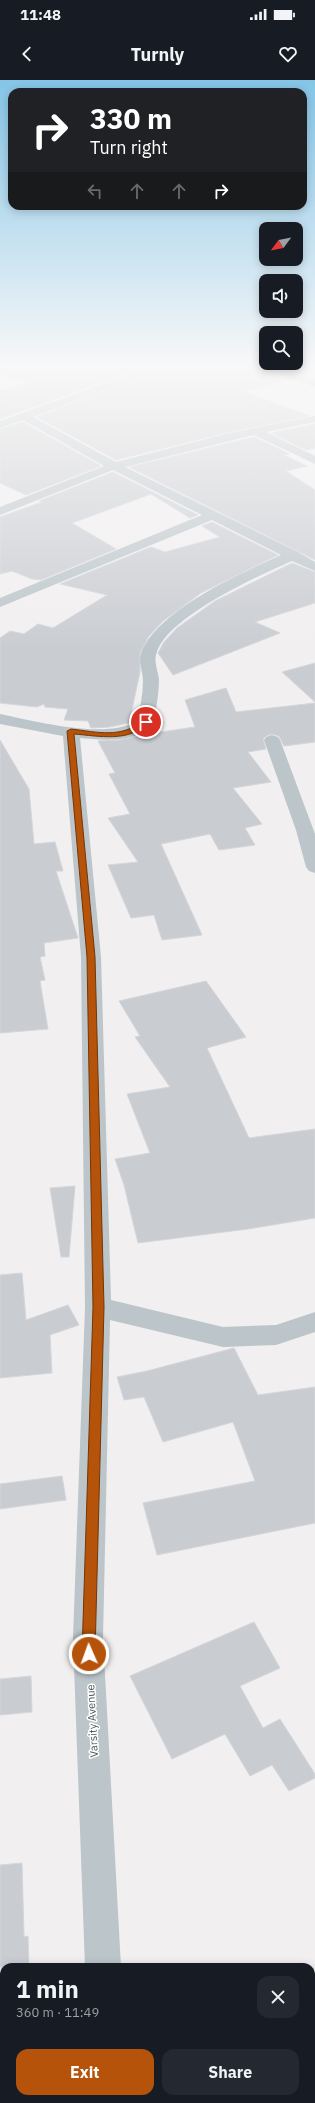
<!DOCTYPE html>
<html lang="en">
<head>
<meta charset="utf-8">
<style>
	:root { --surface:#171b24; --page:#242831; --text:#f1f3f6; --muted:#9ea1a6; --accent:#b45309 }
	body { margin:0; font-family:"IBM Plex Sans",sans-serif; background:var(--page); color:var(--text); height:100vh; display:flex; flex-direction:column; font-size:15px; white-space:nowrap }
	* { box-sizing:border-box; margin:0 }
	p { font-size:13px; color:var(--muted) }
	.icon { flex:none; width:22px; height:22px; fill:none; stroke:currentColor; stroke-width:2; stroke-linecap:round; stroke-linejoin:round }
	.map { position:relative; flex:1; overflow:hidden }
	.side { position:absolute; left:0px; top:1883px; width:315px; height:140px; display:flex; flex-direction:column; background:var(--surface); border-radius:12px 12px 0 0; box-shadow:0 2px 10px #0003 }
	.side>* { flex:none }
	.top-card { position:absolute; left:8px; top:8px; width:299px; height:122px; border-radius:12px; box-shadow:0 2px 10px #0003; background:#202124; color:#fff; overflow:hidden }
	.needle { width:26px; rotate:238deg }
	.buttons { position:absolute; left:259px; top:142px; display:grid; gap:8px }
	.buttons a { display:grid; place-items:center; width:44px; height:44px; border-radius:8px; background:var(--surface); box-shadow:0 2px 10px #0003; font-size:20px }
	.pin { position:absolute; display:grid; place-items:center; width:34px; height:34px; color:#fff; margin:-17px; border:2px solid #fff; border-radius:50%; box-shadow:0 1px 4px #0007 }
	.me { position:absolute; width:44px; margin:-22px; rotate:358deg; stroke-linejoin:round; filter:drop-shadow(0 0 3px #0008) }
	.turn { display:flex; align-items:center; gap:14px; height:84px; padding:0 16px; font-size:18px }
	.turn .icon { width:52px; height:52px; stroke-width:2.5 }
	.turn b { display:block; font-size:28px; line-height:34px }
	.lanes { display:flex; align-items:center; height:38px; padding:0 16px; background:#0003; justify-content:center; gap:20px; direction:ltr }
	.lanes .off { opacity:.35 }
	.round { display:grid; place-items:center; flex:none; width:42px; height:42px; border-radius:12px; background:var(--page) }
	.overview { display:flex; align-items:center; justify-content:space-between; height:68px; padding:0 16px }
	h1 { font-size:24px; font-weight:700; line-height:30px }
	.primary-button { display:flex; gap:8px; margin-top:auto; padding:8px 16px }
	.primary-button a { flex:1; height:46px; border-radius:12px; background:var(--accent); color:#fff; font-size:16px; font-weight:700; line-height:46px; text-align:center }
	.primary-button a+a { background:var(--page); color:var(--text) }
	.status { display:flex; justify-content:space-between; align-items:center; height:28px; padding:0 20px; background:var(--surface); direction:ltr }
	.status svg { height:11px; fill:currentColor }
	header { display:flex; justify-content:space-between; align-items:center; height:52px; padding:0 16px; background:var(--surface); font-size:18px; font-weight:700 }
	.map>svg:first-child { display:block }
	.building { fill:#c9ccd1; stroke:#d3d6da }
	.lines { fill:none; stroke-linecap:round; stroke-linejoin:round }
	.street { fill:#bbc5ca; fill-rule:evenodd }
	.route { fill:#b45309; stroke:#753606 }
	.labels { text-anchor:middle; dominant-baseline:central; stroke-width:3; stroke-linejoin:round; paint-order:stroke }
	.street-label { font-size:11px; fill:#48545a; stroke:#fff }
</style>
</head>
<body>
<div class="status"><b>11:48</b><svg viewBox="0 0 49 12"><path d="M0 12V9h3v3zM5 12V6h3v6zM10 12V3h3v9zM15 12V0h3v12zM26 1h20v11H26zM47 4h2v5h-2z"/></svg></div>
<header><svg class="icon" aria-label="back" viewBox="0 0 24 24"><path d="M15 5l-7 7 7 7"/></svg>Turnly<svg class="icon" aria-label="heart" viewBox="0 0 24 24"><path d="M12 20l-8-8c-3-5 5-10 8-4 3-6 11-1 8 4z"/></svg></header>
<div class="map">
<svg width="315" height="2023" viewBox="0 0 315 2023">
	<rect width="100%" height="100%" fill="#f1efef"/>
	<!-- building -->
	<path class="building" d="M2 289H139L0 339V311L28 303 1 294Z
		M160 289H244L284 303 242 311 310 336 226 353 116 380 37 337Z
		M23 342 101 386 26 415 0 403V349Z
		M315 344V368L306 370 271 353Z
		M254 357 290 374 284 375 307 386 286 391 315 410V480L129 387Z
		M113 392 198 435 190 438 151 414 72 443 116 469 41 500 32 499 12 491 0 494V437L42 422 39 421Z
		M212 442 278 475 201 513 163 541 149 556 140 573V592L129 643 109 647 91 648 88 641 64 640 68 629 45 627 44 624 37 627 0 623V558L10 551 24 554 38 544 53 548 107 515 60 504 151 467 165 472 220 457 202 446Z
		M292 483 315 492V523L255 542 280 553 173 595 158 573 164 562 177 548 215 521Z
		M315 583V622L282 592Z
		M226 608 236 632 315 623V662L284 666 279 656 272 654 266 656 263 659 266 669 248 672 271 702 233 708 262 744 245 748 255 765 219 770 210 754 161 764 202 855 162 860 154 835 131 838 108 785 138 782 108 738 130 734 109 694 115 693 98 661 120 660 141 655 195 647 185 620Z
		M0 660 29 709 34 764 55 762 63 791H56L78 858 44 863 45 876 40 877 45 900 40 901 48 949 0 953Z
		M206 901 246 957 207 968 249 1058 315 1049V1138L248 1149 138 1163 124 1105 115 1079 150 1073 127 1014 170 1007 135 957 140 956 119 921Z
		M75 1106 69 1177H61L50 1108Z
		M22 1193 26 1240 68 1225 79 1245 50 1255 52 1293 0 1298V1195Z
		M234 1268 258 1315 315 1307V1443L157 1475 143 1423 255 1401 233 1342 163 1362 144 1317 124 1320 117 1297 147 1291Z
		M62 1396 66 1420 0 1429V1404Z
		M254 1542 280 1588 240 1606 263 1648 280 1639 315 1694V1698L289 1711 272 1685 250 1696 225 1654 172 1679 130 1596Z
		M31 1596 32 1632 0 1635V1599Z
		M22 1783 24 1857 28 1856 29 1887H0V1785Z"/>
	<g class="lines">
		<!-- street -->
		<path class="street" d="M144 289H159L33 337 116 382 226 354 315 336V342L266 352 315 376V384L254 355 125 387 298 472 315 482V491L292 481C258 496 164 538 156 575 154 583 158 591 159 599 159 614 156 628 154 642 139 664 102 660 80 658L101 877 111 1220 223 1247 276 1245 315 1232V1252L276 1265 223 1267 110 1240 103 1558 121 1887H85L73 1558 85 1227 81 877 63 656 0 644V634C35 641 108 661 138 640 140 627 143 614 143 601 143 592 138 582 141 573 157 530 241 493 281 475L212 440 0 527V518L202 435 113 390 0 435V427L104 386 23 340 0 348V341Z
			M265 289H281L315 301V307Z
			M272 655 278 657 280 660 315 754V793L309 791 306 787 296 750 264 660 266 657Z
			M90 2019H128V2023H90Z"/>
	</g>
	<!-- sky -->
	<linearGradient id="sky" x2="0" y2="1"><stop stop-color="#85c5e7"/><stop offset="0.5" stop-color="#f9f8f8"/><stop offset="1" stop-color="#f9f8f8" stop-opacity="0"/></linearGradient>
	<rect width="315" height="573" fill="url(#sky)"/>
	<!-- route -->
	<path class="route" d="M144 640 149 642C130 663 99 656 74 654L95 877 104 1227 95 1574 93 1578 89 1580 84 1578 82 1574 93 1227 87 877 67 651 71 649C98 652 121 659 144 640Z"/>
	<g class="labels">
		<!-- street labels -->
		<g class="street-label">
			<text transform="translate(92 1641) rotate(-93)">Varsity Avenue</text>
		</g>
	</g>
</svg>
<div class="buttons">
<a><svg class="needle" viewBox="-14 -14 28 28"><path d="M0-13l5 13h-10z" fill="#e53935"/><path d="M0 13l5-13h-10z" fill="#9ea1a6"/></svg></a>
<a><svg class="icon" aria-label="sound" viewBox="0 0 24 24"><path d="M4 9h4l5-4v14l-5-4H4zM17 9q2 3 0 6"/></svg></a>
<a><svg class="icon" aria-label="search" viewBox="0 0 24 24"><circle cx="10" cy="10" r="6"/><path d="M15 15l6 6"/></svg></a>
</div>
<div class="pin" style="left:146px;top:642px;background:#d93025"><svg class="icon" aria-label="arrive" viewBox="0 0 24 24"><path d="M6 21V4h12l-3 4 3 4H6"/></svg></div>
<svg class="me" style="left:89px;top:1574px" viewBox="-20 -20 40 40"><circle r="17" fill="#b45309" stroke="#fff" stroke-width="3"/><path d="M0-11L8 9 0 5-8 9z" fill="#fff"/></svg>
<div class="top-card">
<div class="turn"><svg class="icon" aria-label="right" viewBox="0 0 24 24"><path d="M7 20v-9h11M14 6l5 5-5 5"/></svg><div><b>330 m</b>Turn right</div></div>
<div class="lanes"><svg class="icon off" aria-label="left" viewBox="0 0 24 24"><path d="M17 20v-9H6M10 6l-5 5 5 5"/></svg><svg class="icon off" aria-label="ahead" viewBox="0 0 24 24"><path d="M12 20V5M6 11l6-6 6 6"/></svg><svg class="icon off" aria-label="ahead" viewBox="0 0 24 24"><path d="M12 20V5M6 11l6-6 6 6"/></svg><svg class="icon" aria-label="right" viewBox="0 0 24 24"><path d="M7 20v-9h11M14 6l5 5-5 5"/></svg></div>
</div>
<section class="side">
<div class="overview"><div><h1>1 min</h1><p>360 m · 11:49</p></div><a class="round"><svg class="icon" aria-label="close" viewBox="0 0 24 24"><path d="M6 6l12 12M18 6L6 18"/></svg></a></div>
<div class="primary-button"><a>Exit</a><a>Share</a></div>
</section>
</div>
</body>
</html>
